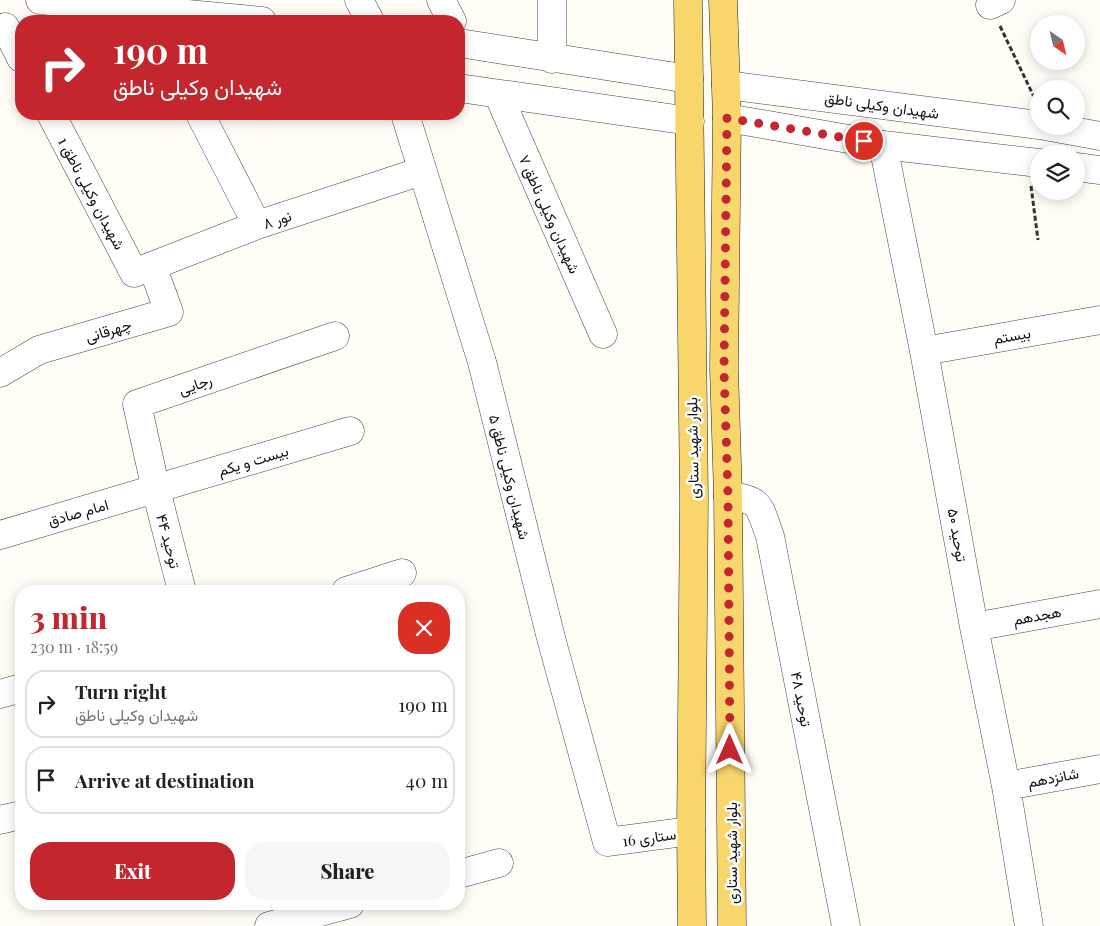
<!DOCTYPE html>
<html lang="en">
<head>
<meta charset="utf-8">
<style>
	:root { --surface:#fff; --page:#f6f6f6; --text:#222; --muted:#767676; --line:#e0e0e0; --accent:#c4262e }
	body { margin:0; font-family:"Playfair Display",Vazirmatn,serif; background:var(--page); color:var(--text); height:100vh; display:flex; flex-direction:column; font-size:19px; white-space:nowrap }
	* { box-sizing:border-box; margin:0 }
	p { font-size:16px; color:var(--muted) }
	.icon { flex:none; width:28px; height:28px; fill:none; stroke:currentColor; stroke-width:2; stroke-linecap:round; stroke-linejoin:round }
	.map { position:relative; flex:1; overflow:hidden }
	.details { position:absolute; left:15px; top:585px; width:450px; height:325px; display:flex; flex-direction:column; background:var(--surface); border-radius:20px; box-shadow:0 2px 12px #0003 }
	.details>* { flex:none }
	.hud { position:absolute; left:15px; top:15px; width:450px; height:105px; border-radius:20px; box-shadow:0 2px 12px #0003; background:#c4262e; color:#fff; overflow:hidden }
	.needle { width:32px; rotate:145deg }
	.fabs { position:absolute; left:1030px; top:15px; display:grid; gap:10px }
	.fabs a { display:grid; place-items:center; width:55px; height:55px; border-radius:50%; background:var(--surface); box-shadow:0 2px 12px #0003; font-size:25px }
	.pin { position:absolute; display:grid; place-items:center; width:42px; height:42px; color:#fff; margin:-21px; border:2px solid #fff; border-radius:50%; box-shadow:0 1px 5px #0007 }
	.me { position:absolute; width:55px; margin:-28px; rotate:0deg; stroke-linejoin:round; filter:drop-shadow(0 0 4px #0008) }
	.turn { display:flex; align-items:center; gap:18px; height:105px; padding:0 15px; font-size:22px }
	.turn .icon { width:65px; height:65px; stroke-width:2.5 }
	.turn b { display:block; font-size:35px; line-height:42px }
	.round { display:grid; place-items:center; flex:none; width:52px; height:52px; border-radius:20px; background:var(--page) }
	.overview { display:flex; align-items:center; justify-content:space-between; height:85px; padding:0 15px }
	h1 { font-size:30px; font-weight:800; line-height:38px; color:var(--accent) }
	.primary-button { display:flex; gap:10px; margin-top:auto; padding:10px 15px }
	.primary-button a { flex:1; height:58px; border-radius:20px; background:var(--accent); color:#fff; font-size:20px; font-weight:800; line-height:58px; text-align:center }
	.primary-button a+a { background:var(--page); color:var(--text) }
	ul { padding:0; list-style:none }
	li { display:flex; align-items:center; gap:15px; height:68px; margin:0 10px 8px; padding:0 5px; border:2px solid var(--line); border-radius:20px }
	li div { flex:1 }
	li b { display:block; font-size:19px }
	li em { font-style:normal }
	.map>svg:first-child { display:block }
	.lines { fill:none; stroke-linecap:round; stroke-linejoin:round }
	.minor-casing { stroke:#444; stroke-width:29 }
	.major-casing { stroke:#222; stroke-width:29 }
	.path { stroke:#333; stroke-width:3; stroke-dasharray:5 2.5; stroke-linecap:butt }
	.minor { stroke:#fff; stroke-width:28 }
	.major { stroke:#f9d66b; stroke-width:28 }
	.route { stroke:#c4262e; stroke-width:9; stroke-dasharray:0 16.2 }
	.labels { text-anchor:middle; dominant-baseline:central; stroke-width:5; stroke-linejoin:round; paint-order:stroke }
	.street-label { font-size:15px; fill:#111; stroke:#fff }
</style>
</head>
<body>
<div class="map">
<svg width="1100" height="926" viewBox="0 0 1100 926">
	<rect width="100%" height="100%" fill="#fffdf5"/>
	<g class="lines">
		<defs>
			<path id="minor" d="M40 0 262 21
				M359 0 370 21
				M441 0 452 21
				M552 0V59
				M990 5 1001 0
				M5 27 21 58
				M459 43 689 79
				M726 85 1039 125
				M459 88 690 121
				M498 94 603 334
				M51 114 134 273 257 225 422 171
				M200 114 257 225
				M405 114 482 362 551 638 607 842 691 831
				M727 118 883 145 1039 163
				M1045 126 1100 136
				M883 145 924 351 974 627 1006 786 1029 926
				M1076 167 1100 170
				M924 351 1100 320
				M0 373 39 350 169 312 152 266
				M728 496C763 499 759 508 770 536L846 926
				M0 535 350 431
				M182 591 156 490 137 404 335 336
				M346 591 402 573
				M974 627 1100 604
				M0 694 21 688
				M1006 786 1100 769
				M0 820 21 815
				M459 874 499 863
				M269 926 350 904"/>
			<path id="major" d="M688 0 694 499 691 831 692 926
				M723 0 727 118 724 369 728 496 732 926"/>
		</defs>
		<!-- minor casing -->
		<use href="#minor" class="minor-casing"/>
		<!-- major casing -->
		<use href="#major" class="major-casing"/>
		<!-- path -->
		<path class="path" d="M1000 26 1035 99
			M1031 186 1038 240"/>
		<!-- minor -->
		<use href="#minor" class="minor"/>
		<!-- major -->
		<use href="#major" class="major"/>
	</g>
	<g class="lines">
		<!-- route -->
		<path class="route" d="M730 750 728 496 724 369 727 118 864 141"/>
	</g>
	<g class="labels">
		<!-- street labels -->
		<g class="street-label">
			<text transform="translate(882 105) rotate(8)">شهیدان وکیلی ناطق</text>
			<text transform="translate(92 193) rotate(62)">شهیدان وکیلی ناطق 1</text>
			<text transform="translate(550 214) rotate(66)">شهیدان وکیلی ناطق ۷</text>
			<text transform="translate(277 219) rotate(-18)">نور ۸</text>
			<text transform="translate(108 330) rotate(-17)">چهرقانی</text>
			<text transform="translate(1012 335) rotate(-10)">بیستم</text>
			<text transform="translate(195 384) rotate(-19)">رجایی</text>
			<text transform="translate(692 448) rotate(-91)">بلوار شهید ستاری</text>
			<text transform="translate(253 460) rotate(-17)">بیست و یکم</text>
			<text transform="translate(510 477) rotate(76)">شهیدان وکیلی ناطق ۵</text>
			<text transform="translate(78 512) rotate(-16)">امام صادق</text>
			<text transform="translate(958 535) rotate(80)">توحید ۵۰</text>
			<text transform="translate(169 541) rotate(75)">توحید ۴۴</text>
			<text transform="translate(1037 615) rotate(-10)">هجدهم</text>
			<text transform="translate(802 699) rotate(79)">توحید ۴۸</text>
			<text transform="translate(1053 777) rotate(-11)">شانزدهم</text>
			<text transform="translate(649 837) rotate(-8)">ستاری 16</text>
			<text transform="translate(731 853) rotate(-90)">بلوار شهید ستاری</text>
		</g>
	</g>
</svg>
<div class="fabs">
<a><svg class="needle" viewBox="-14 -14 28 28"><path d="M0-13l5 13h-10z" fill="#e53935"/><path d="M0 13l5-13h-10z" fill="#767676"/></svg></a>
<a><svg class="icon" aria-label="search" viewBox="0 0 24 24"><circle cx="10" cy="10" r="6"/><path d="M15 15l6 6"/></svg></a>
<a><svg class="icon" aria-label="layers" viewBox="0 0 24 24"><path d="M12 4l9 5-9 5-9-5zM3 14l9 5 9-5"/></svg></a>
</div>
<div class="pin" style="left:864px;top:141px;background:#d93025"><svg class="icon" aria-label="arrive" viewBox="0 0 24 24"><path d="M6 21V4h12l-3 4 3 4H6"/></svg></div>
<svg class="me" style="left:730px;top:750px" viewBox="-20 -20 40 40"><path d="M0-17L14 15 0 8-14 15z" fill="#c4262e" stroke="#fff" stroke-width="4"/></svg>
<div class="hud">
<div class="turn"><svg class="icon" aria-label="right" viewBox="0 0 24 24"><path d="M7 20v-9h11M14 6l5 5-5 5"/></svg><div><b>190 m</b>شهیدان وکیلی ناطق</div></div>
</div>
<section class="details">
<div class="overview"><div><h1>3 min</h1><p>230 m · 18:59</p></div><a class="round" style="background:#d93025;color:#fff"><svg class="icon" aria-label="close" viewBox="0 0 24 24"><path d="M6 6l12 12M18 6L6 18"/></svg></a></div>
<ul>
<li><svg class="icon" aria-label="right" viewBox="0 0 24 24"><path d="M7 20v-9h11M14 6l5 5-5 5"/></svg><div><b>Turn right</b><p>شهیدان وکیلی ناطق</p></div><em>190 m</em></li>
<li><svg class="icon" aria-label="arrive" viewBox="0 0 24 24"><path d="M6 21V4h12l-3 4 3 4H6"/></svg><div><b>Arrive at destination</b></div><em>40 m</em></li>
</ul>
<div class="primary-button"><a>Exit</a><a>Share</a></div>
</section>
</div>
</body>
</html>
